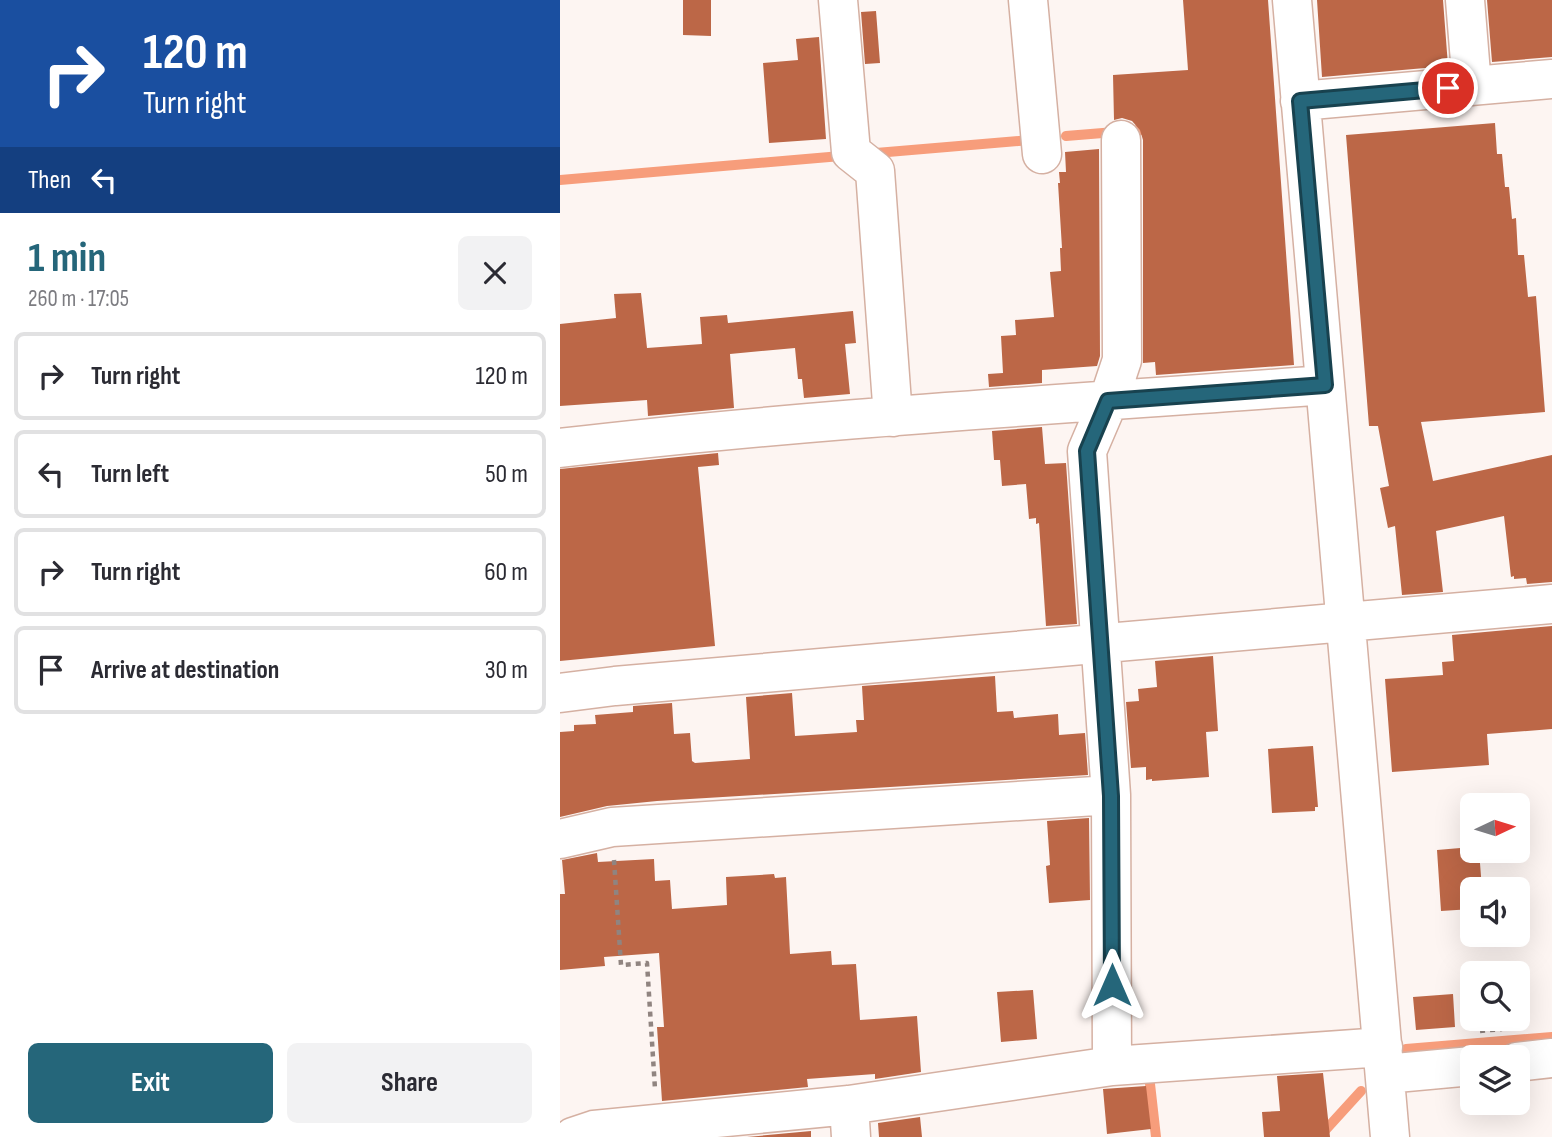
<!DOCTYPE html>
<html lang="en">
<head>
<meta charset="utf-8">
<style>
	:root { --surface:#fff; --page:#f2f2f3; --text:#2b2b33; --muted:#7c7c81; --line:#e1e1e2; --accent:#25667a }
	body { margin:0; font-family:"Sofia Sans Condensed",sans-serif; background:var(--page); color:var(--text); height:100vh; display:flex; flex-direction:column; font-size:26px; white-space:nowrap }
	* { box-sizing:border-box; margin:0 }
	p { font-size:23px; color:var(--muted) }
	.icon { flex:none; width:38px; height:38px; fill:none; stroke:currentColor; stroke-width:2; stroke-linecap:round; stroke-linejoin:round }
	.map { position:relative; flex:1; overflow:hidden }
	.sheet { display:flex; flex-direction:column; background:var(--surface); width:560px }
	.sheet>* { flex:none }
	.banner { background:#1a4fa0; color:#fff; overflow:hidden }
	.needle { width:46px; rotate:86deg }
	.tools { position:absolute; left:900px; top:793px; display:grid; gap:14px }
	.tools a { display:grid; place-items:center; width:70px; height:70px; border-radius:10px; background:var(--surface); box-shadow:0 7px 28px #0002; font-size:35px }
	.pin { position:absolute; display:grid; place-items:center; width:60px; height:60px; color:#fff; margin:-30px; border:4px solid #fff; border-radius:50%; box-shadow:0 2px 7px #0007 }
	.me { position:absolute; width:77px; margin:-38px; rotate:0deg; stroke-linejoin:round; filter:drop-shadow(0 0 5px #0008) }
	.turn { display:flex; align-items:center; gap:24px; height:147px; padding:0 28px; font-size:32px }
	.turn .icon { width:91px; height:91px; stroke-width:2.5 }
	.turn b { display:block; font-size:49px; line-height:60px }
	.then { display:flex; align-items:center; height:66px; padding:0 28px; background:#0003; gap:14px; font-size:26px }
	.round { display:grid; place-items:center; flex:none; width:74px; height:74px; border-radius:10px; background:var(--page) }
	.overview { display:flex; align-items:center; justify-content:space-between; height:119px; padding:0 28px }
	h1 { font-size:42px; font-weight:700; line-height:52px; color:var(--accent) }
	.action { display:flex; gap:14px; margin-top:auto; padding:14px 28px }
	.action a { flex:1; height:80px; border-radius:10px; background:var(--accent); color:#fff; font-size:28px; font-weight:700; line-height:80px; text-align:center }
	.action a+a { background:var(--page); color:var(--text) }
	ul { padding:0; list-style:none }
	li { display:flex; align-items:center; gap:21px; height:88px; margin:0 14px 10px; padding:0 14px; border:4px solid var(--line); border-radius:10px }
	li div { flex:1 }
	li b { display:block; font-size:26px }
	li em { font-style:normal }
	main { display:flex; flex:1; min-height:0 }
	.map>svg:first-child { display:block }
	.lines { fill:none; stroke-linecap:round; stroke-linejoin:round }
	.stream { stroke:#f79d7b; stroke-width:10 }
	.building { fill:#bc6747 }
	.minor-casing { stroke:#d5b0a2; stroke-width:41 }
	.path { stroke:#908480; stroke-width:4.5; stroke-dasharray:5 5; stroke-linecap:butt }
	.minor { stroke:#fff; stroke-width:38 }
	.route-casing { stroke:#18424f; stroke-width:18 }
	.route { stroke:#25667a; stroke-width:12 }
</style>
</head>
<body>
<main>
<section class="sheet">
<div class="banner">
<div class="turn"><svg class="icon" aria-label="right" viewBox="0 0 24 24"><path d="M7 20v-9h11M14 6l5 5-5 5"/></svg><div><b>120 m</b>Turn right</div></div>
<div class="then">Then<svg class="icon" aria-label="left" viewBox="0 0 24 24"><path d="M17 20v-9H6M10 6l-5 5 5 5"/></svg></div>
</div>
<div class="overview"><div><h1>1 min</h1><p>260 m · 17:05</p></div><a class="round"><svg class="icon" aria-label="close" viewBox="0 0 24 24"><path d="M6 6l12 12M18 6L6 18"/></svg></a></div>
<ul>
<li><svg class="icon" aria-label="right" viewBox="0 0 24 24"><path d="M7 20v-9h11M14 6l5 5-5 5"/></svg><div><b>Turn right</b></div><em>120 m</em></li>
<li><svg class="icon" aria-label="left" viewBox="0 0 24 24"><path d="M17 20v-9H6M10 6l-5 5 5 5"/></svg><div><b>Turn left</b></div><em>50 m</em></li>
<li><svg class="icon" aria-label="right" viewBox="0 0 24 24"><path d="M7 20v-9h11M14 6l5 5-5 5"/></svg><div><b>Turn right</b></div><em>60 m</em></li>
<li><svg class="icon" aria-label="arrive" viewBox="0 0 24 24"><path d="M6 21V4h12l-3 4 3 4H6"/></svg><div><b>Arrive at destination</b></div><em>30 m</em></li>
</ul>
<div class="action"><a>Exit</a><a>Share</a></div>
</section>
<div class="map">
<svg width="992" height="1137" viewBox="0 0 992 1137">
	<rect width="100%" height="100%" fill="#fdf5f2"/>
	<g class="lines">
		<!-- stream -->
		<path class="stream" d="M506 136 592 129
			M316 153 470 140
			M0 180 281 156
			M846 1049 992 1037
			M589 1075 596 1137
			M759 1137 801 1091"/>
	</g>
	<!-- building -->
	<path class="building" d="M123 0H151V36L123 35Z
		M623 0H708L734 365 596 375 595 362 583 363V140L580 130 572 121 562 118 554 120 553 75 628 70Z
		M757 0H883L888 66 762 77Z
		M927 0H992V57L932 62Z
		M316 11 320 63 305 64 301 12Z
		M259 37 266 139 209 143 203 63 238 60 236 39Z
		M935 123 937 154H942L945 187H949L952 219 956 218 958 255H964L968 297 976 296 985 412 861 422 873 481 992 455V582L967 584 966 578 954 579V576L951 577 944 516 876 531 883 592 842 595 835 526 828 528 820 488 829 486 818 426H809L786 135Z
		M539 149 540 356 537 366 482 370V383L429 387 428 374 443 373 441 336 456 335 455 320 494 317 490 272 501 271 500 248H502L498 183H500L499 172H506L505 152Z
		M81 293 87 348 142 344 140 317 167 315 168 323 293 311 296 343 285 344 290 394 244 398 242 379H238L235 348 170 354 174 408 88 416 87 400 0 406V324L56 318 54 294Z
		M482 427 485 464 506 463 517 624 486 626 479 523 476 524V518L469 519 466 484 442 486 440 460H434L432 431Z
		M158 453 159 465 138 467 155 646 0 661V469Z
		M992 626V729L927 734 929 765 832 772 825 679 883 675 882 662 894 661 892 635Z
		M653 656 658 731 646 732 649 777 592 781V779L586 780V767L571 768 566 702 579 701 578 689 597 687 595 661Z
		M435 676 437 712 453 711 454 718 498 714 499 735 525 733 528 775 97 801 47 806 0 817V732L14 731V725L36 724 35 715 73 712V706L112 703 114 734 130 733 132 761 135 763 190 759 186 697 232 693 235 736 297 732 296 720H304L302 686Z
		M753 746 758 807H755V811L712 813 708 749Z
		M529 818 530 900 489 903 486 866 490 865 487 821Z
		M912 847V850H919L922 889H912V909L881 911 877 850Z
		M37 853 38 862 94 859 95 881 110 880 112 909 167 905 166 877 214 874 215 878 226 877 230 954 271 951 272 965 296 964 300 1020 357 1016 361 1072 315 1079V1074L247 1079 248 1087 102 1101 97 1027H104L99 953 44 957 45 966 0 970V894H5L2 860Z
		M473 990 477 1039 441 1042 437 992Z
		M893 994 895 1027 856 1030 853 997Z
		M763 1073 770 1137H704L702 1112 720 1111 717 1076Z
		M586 1086 591 1129 547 1134 543 1089Z
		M360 1117 362 1137H319L318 1123Z
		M251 1131V1137H187Z"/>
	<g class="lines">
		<defs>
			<path id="minor" d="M278 0 291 152 315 171 333 417
				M468 0 482 154
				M732 0 830 1137
				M905 0 912 86
				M740 101 992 79
				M0 448C254 418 510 404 765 385
				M0 693 55 686 992 604
				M0 839 52 827 551 795
				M957 1062 992 1058
				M552 1066 551 795 527 451 548 402 562 360 561 140
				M825 1074 912 1066
				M289 1105 291 1137
				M13 1137 34 1130 289 1105 552 1066 823 1047"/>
		</defs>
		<!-- minor casing -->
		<use href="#minor" class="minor-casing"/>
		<!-- path -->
		<path class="path" d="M54 860 61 965 87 963 95 1089
			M920 1031 942 1029"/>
		<!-- minor -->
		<use href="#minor" class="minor"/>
	</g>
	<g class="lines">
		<defs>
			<path id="route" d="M552 985 551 796 527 451 548 401 765 385 740 101 888 88"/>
		</defs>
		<!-- route casing -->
		<use href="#route" class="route-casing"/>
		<!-- route -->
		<use href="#route" class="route"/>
	</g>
</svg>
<div class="tools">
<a><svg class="needle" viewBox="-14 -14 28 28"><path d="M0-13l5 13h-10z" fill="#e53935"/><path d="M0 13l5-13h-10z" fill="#7c7c81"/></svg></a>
<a><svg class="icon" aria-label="sound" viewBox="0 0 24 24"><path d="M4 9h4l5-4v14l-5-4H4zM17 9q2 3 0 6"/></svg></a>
<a><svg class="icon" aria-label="search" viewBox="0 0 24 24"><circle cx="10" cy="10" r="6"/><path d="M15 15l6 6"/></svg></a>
<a><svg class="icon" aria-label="layers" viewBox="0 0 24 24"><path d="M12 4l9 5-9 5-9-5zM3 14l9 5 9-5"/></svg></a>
</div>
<div class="pin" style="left:888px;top:88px;background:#d93025"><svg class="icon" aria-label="arrive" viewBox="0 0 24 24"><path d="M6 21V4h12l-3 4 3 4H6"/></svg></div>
<svg class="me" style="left:552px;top:985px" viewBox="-20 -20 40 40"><path d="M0-17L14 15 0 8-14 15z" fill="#25667a" stroke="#fff" stroke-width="4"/></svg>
</div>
</main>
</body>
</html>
